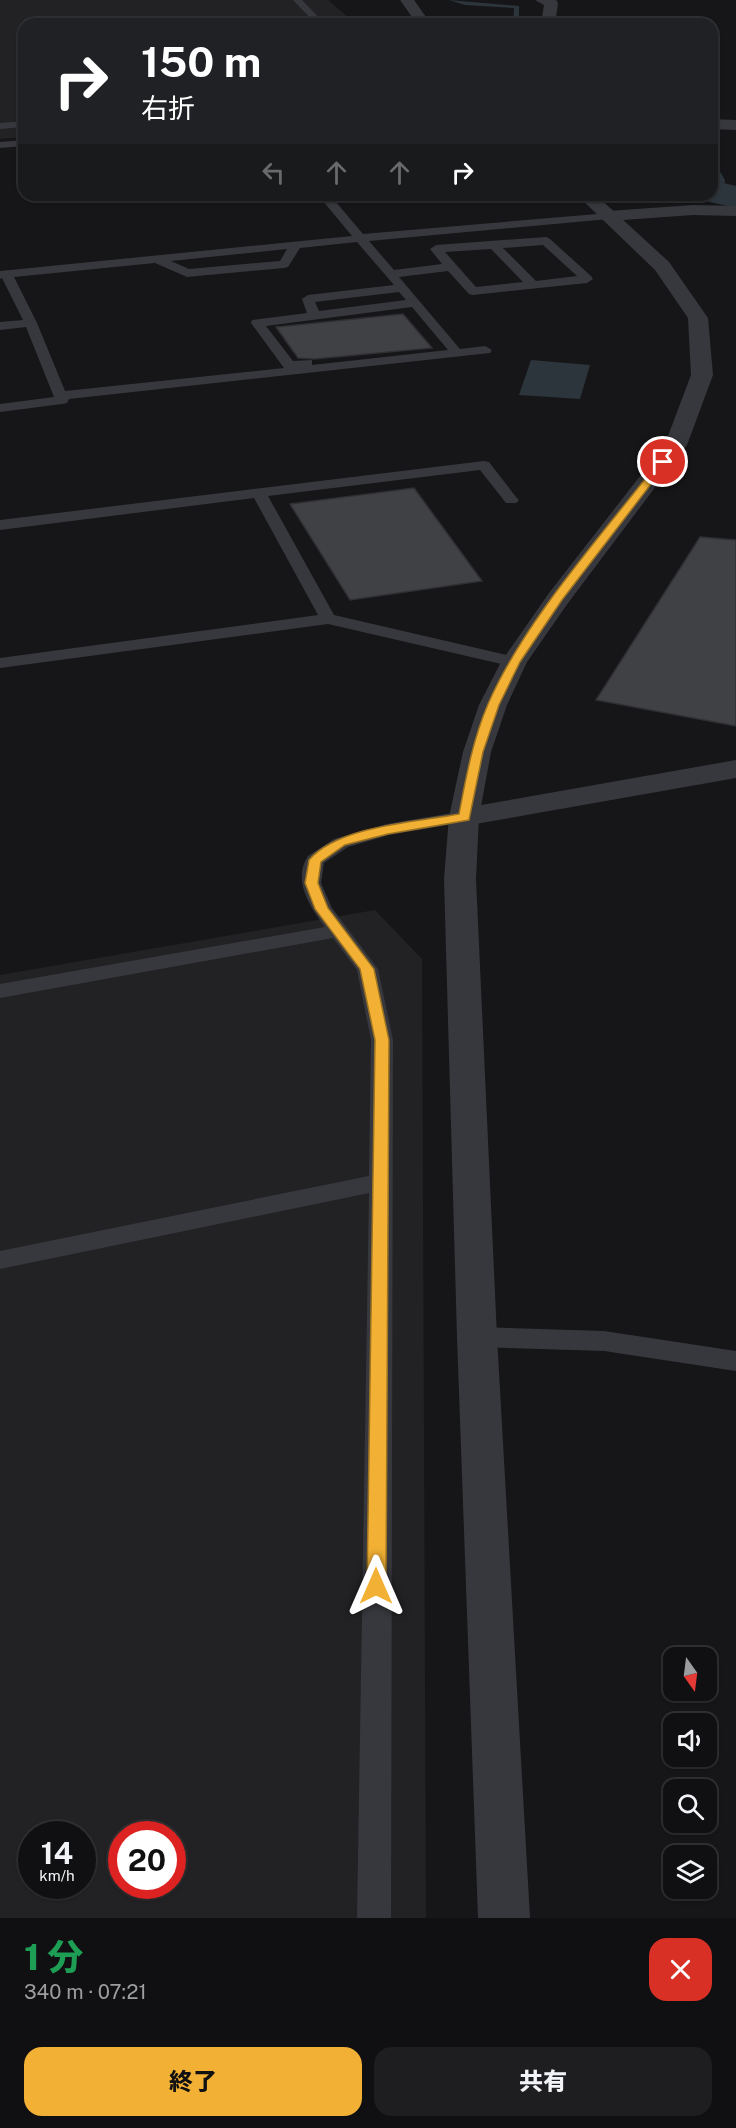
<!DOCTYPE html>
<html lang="ja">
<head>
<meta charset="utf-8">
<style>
	:root { --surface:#101012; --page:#1e1e20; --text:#f1f3f6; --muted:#9c9d9f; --line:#303032; --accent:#f2b134 }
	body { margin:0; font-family:"Public Sans","Noto Sans JP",sans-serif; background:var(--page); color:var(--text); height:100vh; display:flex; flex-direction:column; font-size:22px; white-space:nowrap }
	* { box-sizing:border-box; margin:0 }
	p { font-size:20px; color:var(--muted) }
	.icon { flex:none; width:33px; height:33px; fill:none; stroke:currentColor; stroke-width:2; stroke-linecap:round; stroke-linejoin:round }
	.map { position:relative; height:1918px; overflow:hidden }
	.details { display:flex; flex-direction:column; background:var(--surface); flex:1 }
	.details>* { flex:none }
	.top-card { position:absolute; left:18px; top:18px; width:700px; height:183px; border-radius:18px; box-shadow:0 2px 4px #0004,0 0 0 2px var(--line); background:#202124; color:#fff; overflow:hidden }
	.needle { width:39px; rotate:166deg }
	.buttons { position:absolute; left:663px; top:1647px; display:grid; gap:12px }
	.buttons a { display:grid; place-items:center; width:54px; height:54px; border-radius:12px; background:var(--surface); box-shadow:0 2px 4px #0004,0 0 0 2px var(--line); font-size:30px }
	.speed { position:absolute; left:18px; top:1821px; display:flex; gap:12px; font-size:30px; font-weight:700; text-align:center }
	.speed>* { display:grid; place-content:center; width:78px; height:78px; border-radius:50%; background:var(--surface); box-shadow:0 2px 4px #0004,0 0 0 2px var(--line); line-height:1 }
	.speed small { font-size:15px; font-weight:400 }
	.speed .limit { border:9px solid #d22; background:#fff; color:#111 }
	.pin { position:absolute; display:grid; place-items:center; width:51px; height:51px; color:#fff; margin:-26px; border:3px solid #fff; border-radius:50%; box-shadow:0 2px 6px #0007 }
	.me { position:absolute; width:66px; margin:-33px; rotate:0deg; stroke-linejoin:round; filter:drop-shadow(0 0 4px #0008) }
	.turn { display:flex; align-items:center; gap:21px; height:126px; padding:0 24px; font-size:27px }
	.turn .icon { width:78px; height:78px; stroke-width:2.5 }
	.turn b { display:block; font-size:42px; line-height:51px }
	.lanes { display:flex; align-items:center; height:57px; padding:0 24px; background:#0003; justify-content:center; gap:30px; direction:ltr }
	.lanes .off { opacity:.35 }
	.round { display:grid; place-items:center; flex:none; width:63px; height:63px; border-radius:18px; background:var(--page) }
	.overview { display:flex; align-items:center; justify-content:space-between; height:102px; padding:0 24px }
	h1 { font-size:36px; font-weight:800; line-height:45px; color:#1e9e55 }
	.action { display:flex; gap:12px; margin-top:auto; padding:12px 24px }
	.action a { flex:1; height:69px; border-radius:18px; background:var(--accent); color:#111; font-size:24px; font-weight:800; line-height:69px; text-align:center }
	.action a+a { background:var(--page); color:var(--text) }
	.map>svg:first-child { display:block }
	.built { fill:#222225; fill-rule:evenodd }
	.water { fill:#2c353c }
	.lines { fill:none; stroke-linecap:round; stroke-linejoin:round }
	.stream { fill:#2c353c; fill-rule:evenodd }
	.river { fill:#2c353c; fill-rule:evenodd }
	.building { fill:#404145; stroke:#303034; stroke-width:1.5 }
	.service { fill:#37383d; fill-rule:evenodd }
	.minor { fill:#37383d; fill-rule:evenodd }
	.tertiary { fill:#37383d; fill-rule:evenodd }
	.route { fill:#f2b134; stroke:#9d7322; stroke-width:1.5 }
</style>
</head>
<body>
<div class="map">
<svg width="736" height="1918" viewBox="0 0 736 1918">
	<rect width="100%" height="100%" fill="#161618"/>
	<!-- built -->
	<path class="built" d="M0 0H328L356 24H24V137L0 139Z
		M375 910 422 959 426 1918H0V975ZM32 1834H82V1886H32ZM122 1834H172V1886H122Z"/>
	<!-- water -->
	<path class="water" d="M531 360 590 365 580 399 519 395Z"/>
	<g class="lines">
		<!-- stream -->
		<path class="stream" d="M449 0 519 6V24H513L514 8 465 5Z
			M712 158 725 180 722 201 719 203 716 201 719 180 712 167Z"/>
		<!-- river -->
		<path class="river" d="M719 182 736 186V208L706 201 702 195H712V183Z"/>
	</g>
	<!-- building -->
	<path class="building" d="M403 314 432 348 314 359 298 358 276 327Z
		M414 488 482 581 350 600 290 504Z
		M700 537 736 540V726L596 700Z"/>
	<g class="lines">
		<!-- service -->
		<path class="service" d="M293 0H302L325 24H316Z
			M24 121V127L0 129V123Z
			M24 140V146L0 148V142Z
			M318 195H330L363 234 609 213 615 216 609 219 369 241 394 270 442 264 430 249 436 245 546 237 550 239 591 276 593 279 587 283 473 295 469 294 448 271 399 277 460 349 485 346 492 350 490 353 69 399 67 403 62 404 0 412V404L54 397 26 327 0 330V322L23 320 2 278 0 279V271L352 236ZM357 242 394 285 308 295 302 299 307 313 252 320 251 323 284 368 65 391 37 323 14 277 155 263 187 277 284 268 288 267 300 248ZM543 245 577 276 536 281 503 248ZM287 249 280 261 189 269 171 261ZM491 249 523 282 476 287 445 252ZM399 292 406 300 319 311 315 302ZM412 307 448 350 312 365V360L293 361 266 326Z
			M484 461 489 462 516 497 519 500 516 503H506L480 470 268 496 334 615 520 658 523 662 520 666 514 667 328 624 0 668V658L318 615 254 498 0 530V520Z
			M464 811 471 813 474 817 471 821 389 835 348 847 324 863 321 883 332 908 378 969 393 1040 391 1918H357L369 1193 0 1269V1251L369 1176 371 1040 357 970 333 938 0 998V984L325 927C310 907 292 880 308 856L334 839 387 824Z
			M477 1327 604 1331 736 1351V1371L604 1351 477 1347 468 1344 464 1337 468 1330Z"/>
		<!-- minor -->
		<path class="minor" d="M535 0H556L558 3 555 24H541L544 5Z
			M712 119 736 120V130L712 129Z
			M693 205 736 206V216L693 215 609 221 603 220 600 216 603 212 609 211Z
			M736 760V778L464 826 453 823 449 817 453 811 464 808Z"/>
		<!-- tertiary -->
		<path class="tertiary" d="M400 0H414L431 24H417Z
			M577 195H596L669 262 708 318 713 375 687 445 568 603 527 662 507 705 491 752 479 817 476 879 497 1337 530 1918H478L457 1337 444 879 449 817 463 752 479 705 501 662 549 593 665 444 691 375 688 318 655 270Z"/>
	</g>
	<!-- route -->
	<path class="route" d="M660 460 668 462 562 600 520 662 499 705 483 752 469 820 388 834 345 845 321 862 318 883 328 908 374 969 389 1040 386 1586 383 1591 376 1594 370 1591 367 1586 375 1040 360 969 315 909 305 883 309 860C338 826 416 822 459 814 466 777 473 739 488 704 525 619 603 534 660 460Z"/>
</svg>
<div class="buttons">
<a><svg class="needle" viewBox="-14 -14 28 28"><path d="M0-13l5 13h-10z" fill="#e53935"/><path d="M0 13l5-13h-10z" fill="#9c9d9f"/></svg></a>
<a><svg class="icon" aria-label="sound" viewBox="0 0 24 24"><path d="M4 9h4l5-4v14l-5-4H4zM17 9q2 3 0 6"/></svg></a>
<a><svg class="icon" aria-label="search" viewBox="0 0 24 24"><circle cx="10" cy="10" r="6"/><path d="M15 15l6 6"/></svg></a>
<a><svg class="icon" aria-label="layers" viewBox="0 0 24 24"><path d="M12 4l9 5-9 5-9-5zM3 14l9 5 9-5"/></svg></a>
</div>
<div class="speed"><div>14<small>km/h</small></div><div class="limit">20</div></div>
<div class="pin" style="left:663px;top:462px;background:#d93025"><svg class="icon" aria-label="arrive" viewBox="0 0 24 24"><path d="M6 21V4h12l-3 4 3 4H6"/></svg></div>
<svg class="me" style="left:376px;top:1586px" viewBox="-20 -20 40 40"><path d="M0-17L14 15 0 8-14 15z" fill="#f2b134" stroke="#fff" stroke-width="4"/></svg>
<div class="top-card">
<div class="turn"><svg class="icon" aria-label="right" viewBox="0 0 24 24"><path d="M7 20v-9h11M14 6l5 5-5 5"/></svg><div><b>150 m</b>右折</div></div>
<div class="lanes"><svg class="icon off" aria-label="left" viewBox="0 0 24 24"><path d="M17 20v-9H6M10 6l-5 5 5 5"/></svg><svg class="icon off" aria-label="ahead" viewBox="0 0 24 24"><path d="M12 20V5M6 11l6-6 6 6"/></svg><svg class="icon off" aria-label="ahead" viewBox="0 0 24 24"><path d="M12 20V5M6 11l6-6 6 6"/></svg><svg class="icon" aria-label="right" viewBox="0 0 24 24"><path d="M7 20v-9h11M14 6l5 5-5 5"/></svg></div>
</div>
</div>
<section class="details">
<div class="overview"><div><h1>1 分</h1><p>340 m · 07:21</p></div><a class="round" style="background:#d93025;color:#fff"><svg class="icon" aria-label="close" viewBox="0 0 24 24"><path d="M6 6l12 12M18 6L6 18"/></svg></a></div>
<div class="action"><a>終了</a><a>共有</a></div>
</section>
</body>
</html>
